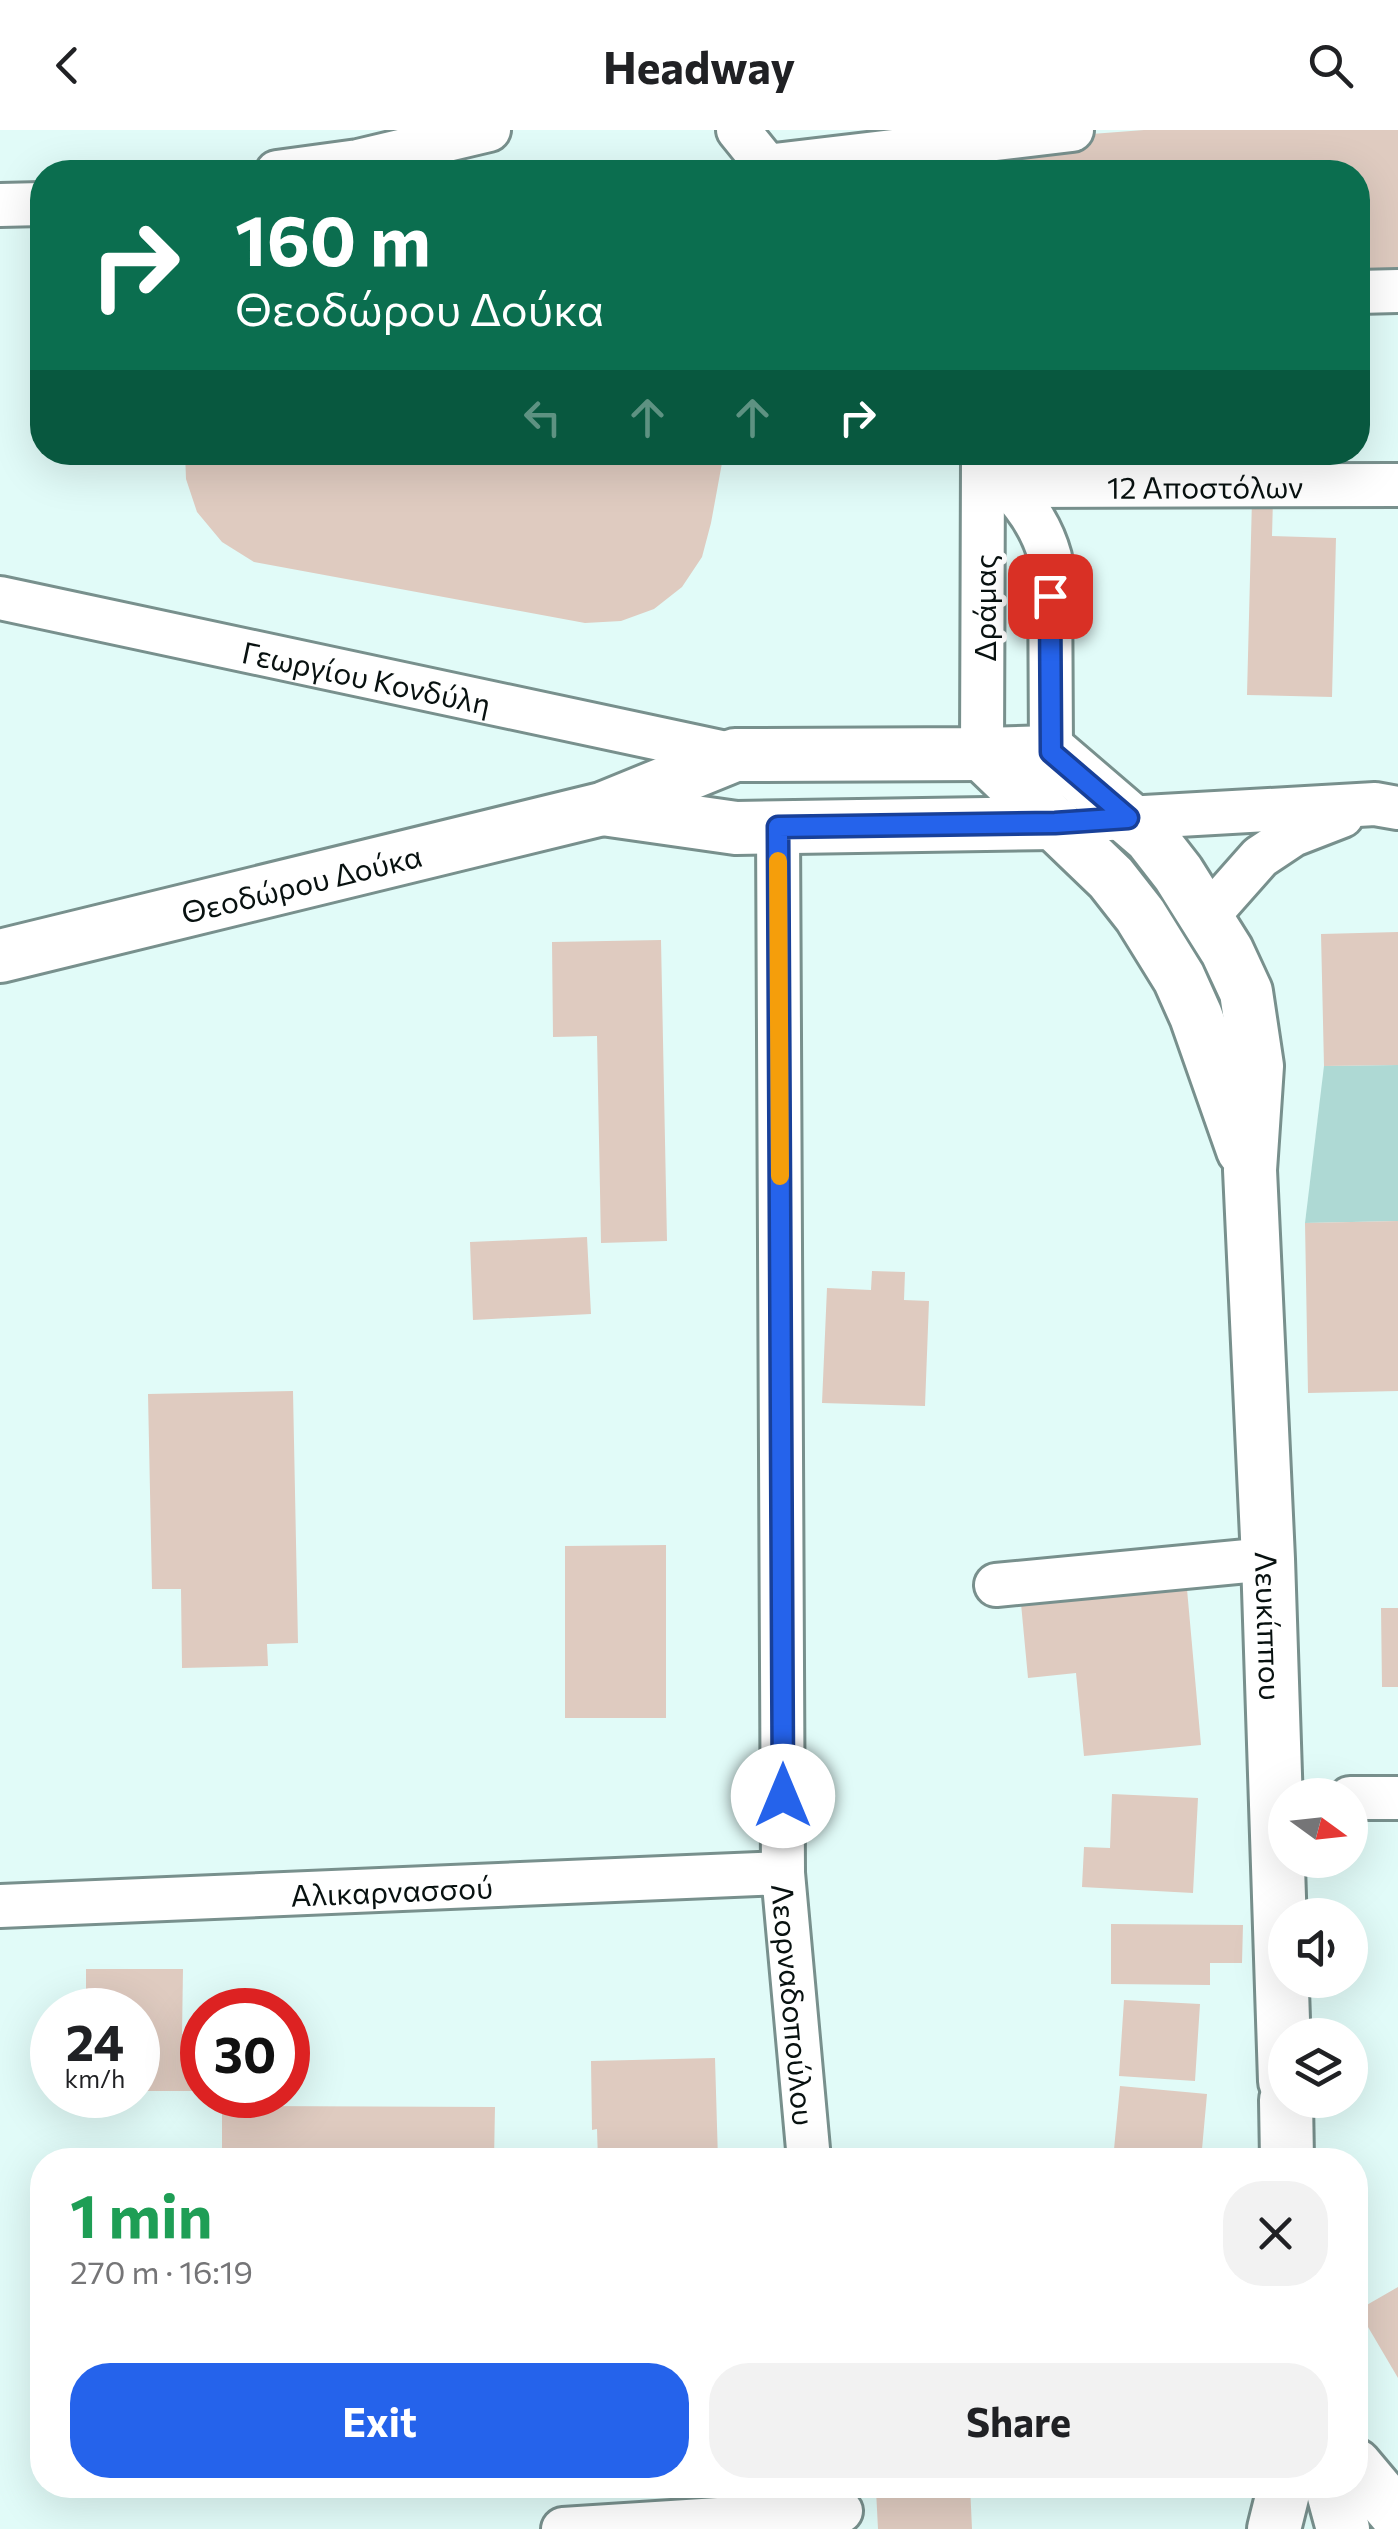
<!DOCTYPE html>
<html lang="en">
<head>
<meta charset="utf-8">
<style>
	:root { --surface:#fff; --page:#f2f2f2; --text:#202124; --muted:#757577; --accent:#2563eb }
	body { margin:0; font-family:Commissioner,sans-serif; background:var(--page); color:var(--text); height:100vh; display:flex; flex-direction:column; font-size:38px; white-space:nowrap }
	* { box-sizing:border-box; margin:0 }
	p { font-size:32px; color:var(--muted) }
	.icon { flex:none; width:55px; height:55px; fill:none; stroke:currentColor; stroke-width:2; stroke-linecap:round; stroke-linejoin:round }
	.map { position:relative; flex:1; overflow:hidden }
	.sheet { position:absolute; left:30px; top:2018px; width:1338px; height:350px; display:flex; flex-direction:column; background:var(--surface); border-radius:40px; box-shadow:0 10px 40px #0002 }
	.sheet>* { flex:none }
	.banner { position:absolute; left:30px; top:30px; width:1340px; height:305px; border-radius:40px; box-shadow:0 10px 40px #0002; background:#0b6e4f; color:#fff; overflow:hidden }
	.needle { width:65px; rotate:105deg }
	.buttons { position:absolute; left:1268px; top:1648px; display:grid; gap:20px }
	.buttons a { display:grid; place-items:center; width:100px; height:100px; border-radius:50%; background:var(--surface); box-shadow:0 10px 40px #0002; font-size:50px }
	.speed { position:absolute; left:30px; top:1858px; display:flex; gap:20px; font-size:50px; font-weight:700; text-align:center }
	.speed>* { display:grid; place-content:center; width:130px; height:130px; border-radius:50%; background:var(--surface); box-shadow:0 10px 40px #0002; line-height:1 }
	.speed small { font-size:25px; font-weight:400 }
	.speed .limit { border:15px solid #d22; background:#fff; color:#111 }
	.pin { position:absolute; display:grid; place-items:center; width:85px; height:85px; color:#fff; margin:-42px; border-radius:20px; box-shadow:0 5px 15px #0006 }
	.me { position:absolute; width:110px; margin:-55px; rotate:0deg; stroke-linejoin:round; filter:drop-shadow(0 0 8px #0008) }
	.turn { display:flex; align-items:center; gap:35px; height:210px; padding:0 40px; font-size:45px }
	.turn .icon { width:130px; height:130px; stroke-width:2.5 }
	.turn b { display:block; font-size:70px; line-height:85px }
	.lanes { display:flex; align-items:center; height:95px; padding:0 40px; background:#0003; justify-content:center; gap:50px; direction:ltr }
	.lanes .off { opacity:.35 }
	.round { display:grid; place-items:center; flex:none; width:105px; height:105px; border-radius:40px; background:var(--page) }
	.headline { display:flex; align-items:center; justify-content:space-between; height:170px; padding:0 40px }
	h1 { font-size:60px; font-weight:700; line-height:75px; color:#1e9e55 }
	.action { display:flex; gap:20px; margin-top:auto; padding:20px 40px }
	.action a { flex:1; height:115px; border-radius:40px; background:var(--accent); color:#fff; font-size:40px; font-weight:700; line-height:115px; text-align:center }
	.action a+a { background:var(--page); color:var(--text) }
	header { display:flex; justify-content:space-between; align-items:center; height:130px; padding:0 40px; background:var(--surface); font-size:45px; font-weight:700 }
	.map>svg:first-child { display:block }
	.green { fill:#aed9d4 }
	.building { fill:#dfcbc0 }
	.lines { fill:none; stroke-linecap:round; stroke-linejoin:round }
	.minor-casing { stroke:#78908d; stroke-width:48 }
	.major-casing { stroke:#78908d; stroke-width:58 }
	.minor { stroke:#fff; stroke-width:42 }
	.major { stroke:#fff; stroke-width:52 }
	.route-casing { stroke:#184099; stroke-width:25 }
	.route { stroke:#2563eb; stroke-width:18 }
	.slow { stroke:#f59e0b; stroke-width:18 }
	.labels { text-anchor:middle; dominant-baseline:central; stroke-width:10; stroke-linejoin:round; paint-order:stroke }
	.street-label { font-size:30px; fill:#081110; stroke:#fff }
</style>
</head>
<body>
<header><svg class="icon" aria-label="back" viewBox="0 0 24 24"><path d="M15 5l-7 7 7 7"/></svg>Headway<svg class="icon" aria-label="search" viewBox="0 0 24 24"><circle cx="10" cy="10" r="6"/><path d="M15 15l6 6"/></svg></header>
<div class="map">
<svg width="1398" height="2399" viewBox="0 0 1398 2399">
	<rect width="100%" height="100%" fill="#e1fbf8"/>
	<!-- green -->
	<path class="green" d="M1398 935V1091L1305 1093 1324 936Z"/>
	<!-- building -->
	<path class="building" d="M1144 0H1398V143L1358 146V42H1014L1012 10Z
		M185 322H724L711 393 702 427 682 457 654 479 621 491 585 493 254 432 222 412 197 382 186 349Z
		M1252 369H1273L1272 406 1336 408 1332 567 1247 565Z
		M1398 802V935L1324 936 1321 804Z
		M661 810 667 1111 601 1113 597 906 553 907 552 812Z
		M1398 1091V1261L1308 1263 1305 1093Z
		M587 1107 591 1184 473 1190 470 1112Z
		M872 1141 905 1142 904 1170 929 1171 925 1276 822 1273 827 1158 871 1160Z
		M293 1261 298 1513 267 1514 268 1536 182 1538 181 1459H152L148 1264Z
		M666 1415V1588H565V1416Z
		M1186 1448 1201 1615 1084 1626 1076 1543 1028 1548 1020 1463Z
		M1381 1478H1398V1557H1382Z
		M1112 1664 1198 1668 1193 1763 1082 1757 1084 1717 1110 1718Z
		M1111 1794 1243 1795 1242 1833H1210V1855L1111 1854Z
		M86 1839H183L182 1904H202V1961H138V1880H86Z
		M1124 1870 1200 1874 1195 1951 1119 1946Z
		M715 1928 718 2030H598L597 1999 592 2000 591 1931Z
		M1120 1956 1207 1964 1201 2030H1113Z
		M222 1976 495 1977 494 2030H222Z
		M1398 2157V2248L1358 2180Z
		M872 2355H970L972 2399H878L876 2360H872Z"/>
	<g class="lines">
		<defs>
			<g id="minor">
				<path d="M738 0 772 42"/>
				<path d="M766 36 1072 0"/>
				<path d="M277 42 358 31 489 0"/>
				<path d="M0 75 42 74"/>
				<path d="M1358 162 1398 161"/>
				<path d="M981 322 983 331 982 624"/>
				<path d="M983 331C1013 360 1039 386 1050 427L1051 622"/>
				<path id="s1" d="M1010 356 1398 355"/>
				<path id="s2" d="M0 468 735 625"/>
				<path d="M1109 689 1375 674 1398 678"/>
				<path id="s3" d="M778 697 783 1743 809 2030"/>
				<path d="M1206 788 1260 727 1293 705 1342 686"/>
				<path d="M996 1455 1268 1429"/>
				<path d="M1350 1668H1398"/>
				<path id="s4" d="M0 1776 783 1743"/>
				<path d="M563 2399 841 2381"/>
			</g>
			<g id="major">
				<path d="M982 624 1111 748 1140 785 1179 848 1196 886 1243 1020"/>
				<path d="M603 679 736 698 1055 693"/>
				<path id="s5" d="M0 826 602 679 735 625 982 624 1051 622 1150 707 1178 743 1227 821 1246 862 1257 936 1250 1040 1268 1429 1285 1951"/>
				<path d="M1286 1970 1287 2030"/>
				<path d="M1355 2335 1398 2386"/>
				<path d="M1331 2355 1343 2399"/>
				<path d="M1274 2399 1285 2355"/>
			</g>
		</defs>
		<!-- minor casing -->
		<use href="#minor" class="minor-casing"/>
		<!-- major casing -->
		<use href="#major" class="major-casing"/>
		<!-- minor -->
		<use href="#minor" class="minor"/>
		<!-- major -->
		<use href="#major" class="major"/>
	</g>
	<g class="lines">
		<defs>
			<path id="route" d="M783 1666 778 697 1055 693 1128 688 1051 622 1050 466"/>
		</defs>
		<!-- route casing -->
		<use href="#route" class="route-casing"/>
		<!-- route -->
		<use href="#route" class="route"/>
		<!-- slow -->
		<path class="slow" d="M778 731 780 1046"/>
	</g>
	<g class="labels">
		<!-- street labels -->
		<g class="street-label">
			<text stroke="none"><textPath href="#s1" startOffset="195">12 Αποστόλων</textPath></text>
			<text transform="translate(983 478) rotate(-90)">Δράμας</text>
			<text stroke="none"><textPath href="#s2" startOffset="375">Γεωργίου Κονδύλη</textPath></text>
			<text stroke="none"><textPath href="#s5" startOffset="310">Θεοδώρου Δούκα</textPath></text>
			<text stroke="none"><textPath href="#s5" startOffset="2028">Λευκίππου</textPath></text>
			<text stroke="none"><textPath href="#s4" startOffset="392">Αλικαρνασσού</textPath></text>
			<text stroke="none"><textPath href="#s3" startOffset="1178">Λεορναδοπούλου</textPath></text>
		</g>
	</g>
</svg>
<div class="buttons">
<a><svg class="needle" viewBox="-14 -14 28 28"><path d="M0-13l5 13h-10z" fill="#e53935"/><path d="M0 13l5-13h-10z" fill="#757577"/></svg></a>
<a><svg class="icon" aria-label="sound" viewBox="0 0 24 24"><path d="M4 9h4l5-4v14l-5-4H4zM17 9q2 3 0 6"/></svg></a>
<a><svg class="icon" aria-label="layers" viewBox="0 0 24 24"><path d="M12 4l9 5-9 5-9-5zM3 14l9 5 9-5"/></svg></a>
</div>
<div class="speed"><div>24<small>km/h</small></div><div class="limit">30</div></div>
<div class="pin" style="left:1050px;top:466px;background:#d93025"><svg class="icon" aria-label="arrive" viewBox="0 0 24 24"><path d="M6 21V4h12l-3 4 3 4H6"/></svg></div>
<svg class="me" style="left:783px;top:1666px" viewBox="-20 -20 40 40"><circle r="19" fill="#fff"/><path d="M0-13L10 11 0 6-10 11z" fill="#2563eb"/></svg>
<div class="banner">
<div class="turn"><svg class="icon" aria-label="right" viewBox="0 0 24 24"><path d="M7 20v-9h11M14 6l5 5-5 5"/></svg><div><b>160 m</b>Θεοδώρου Δούκα</div></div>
<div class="lanes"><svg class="icon off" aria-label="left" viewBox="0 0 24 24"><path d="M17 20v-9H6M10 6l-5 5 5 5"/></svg><svg class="icon off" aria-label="ahead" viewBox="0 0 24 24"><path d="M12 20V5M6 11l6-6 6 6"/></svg><svg class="icon off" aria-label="ahead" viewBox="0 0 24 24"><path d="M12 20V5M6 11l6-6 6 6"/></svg><svg class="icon" aria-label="right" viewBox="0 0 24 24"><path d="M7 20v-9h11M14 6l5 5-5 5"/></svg></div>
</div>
<section class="sheet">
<div class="headline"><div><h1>1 min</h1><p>270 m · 16:19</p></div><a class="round"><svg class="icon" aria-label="close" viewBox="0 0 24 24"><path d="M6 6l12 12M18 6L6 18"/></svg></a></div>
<div class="action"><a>Exit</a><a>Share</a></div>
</section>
</div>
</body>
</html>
